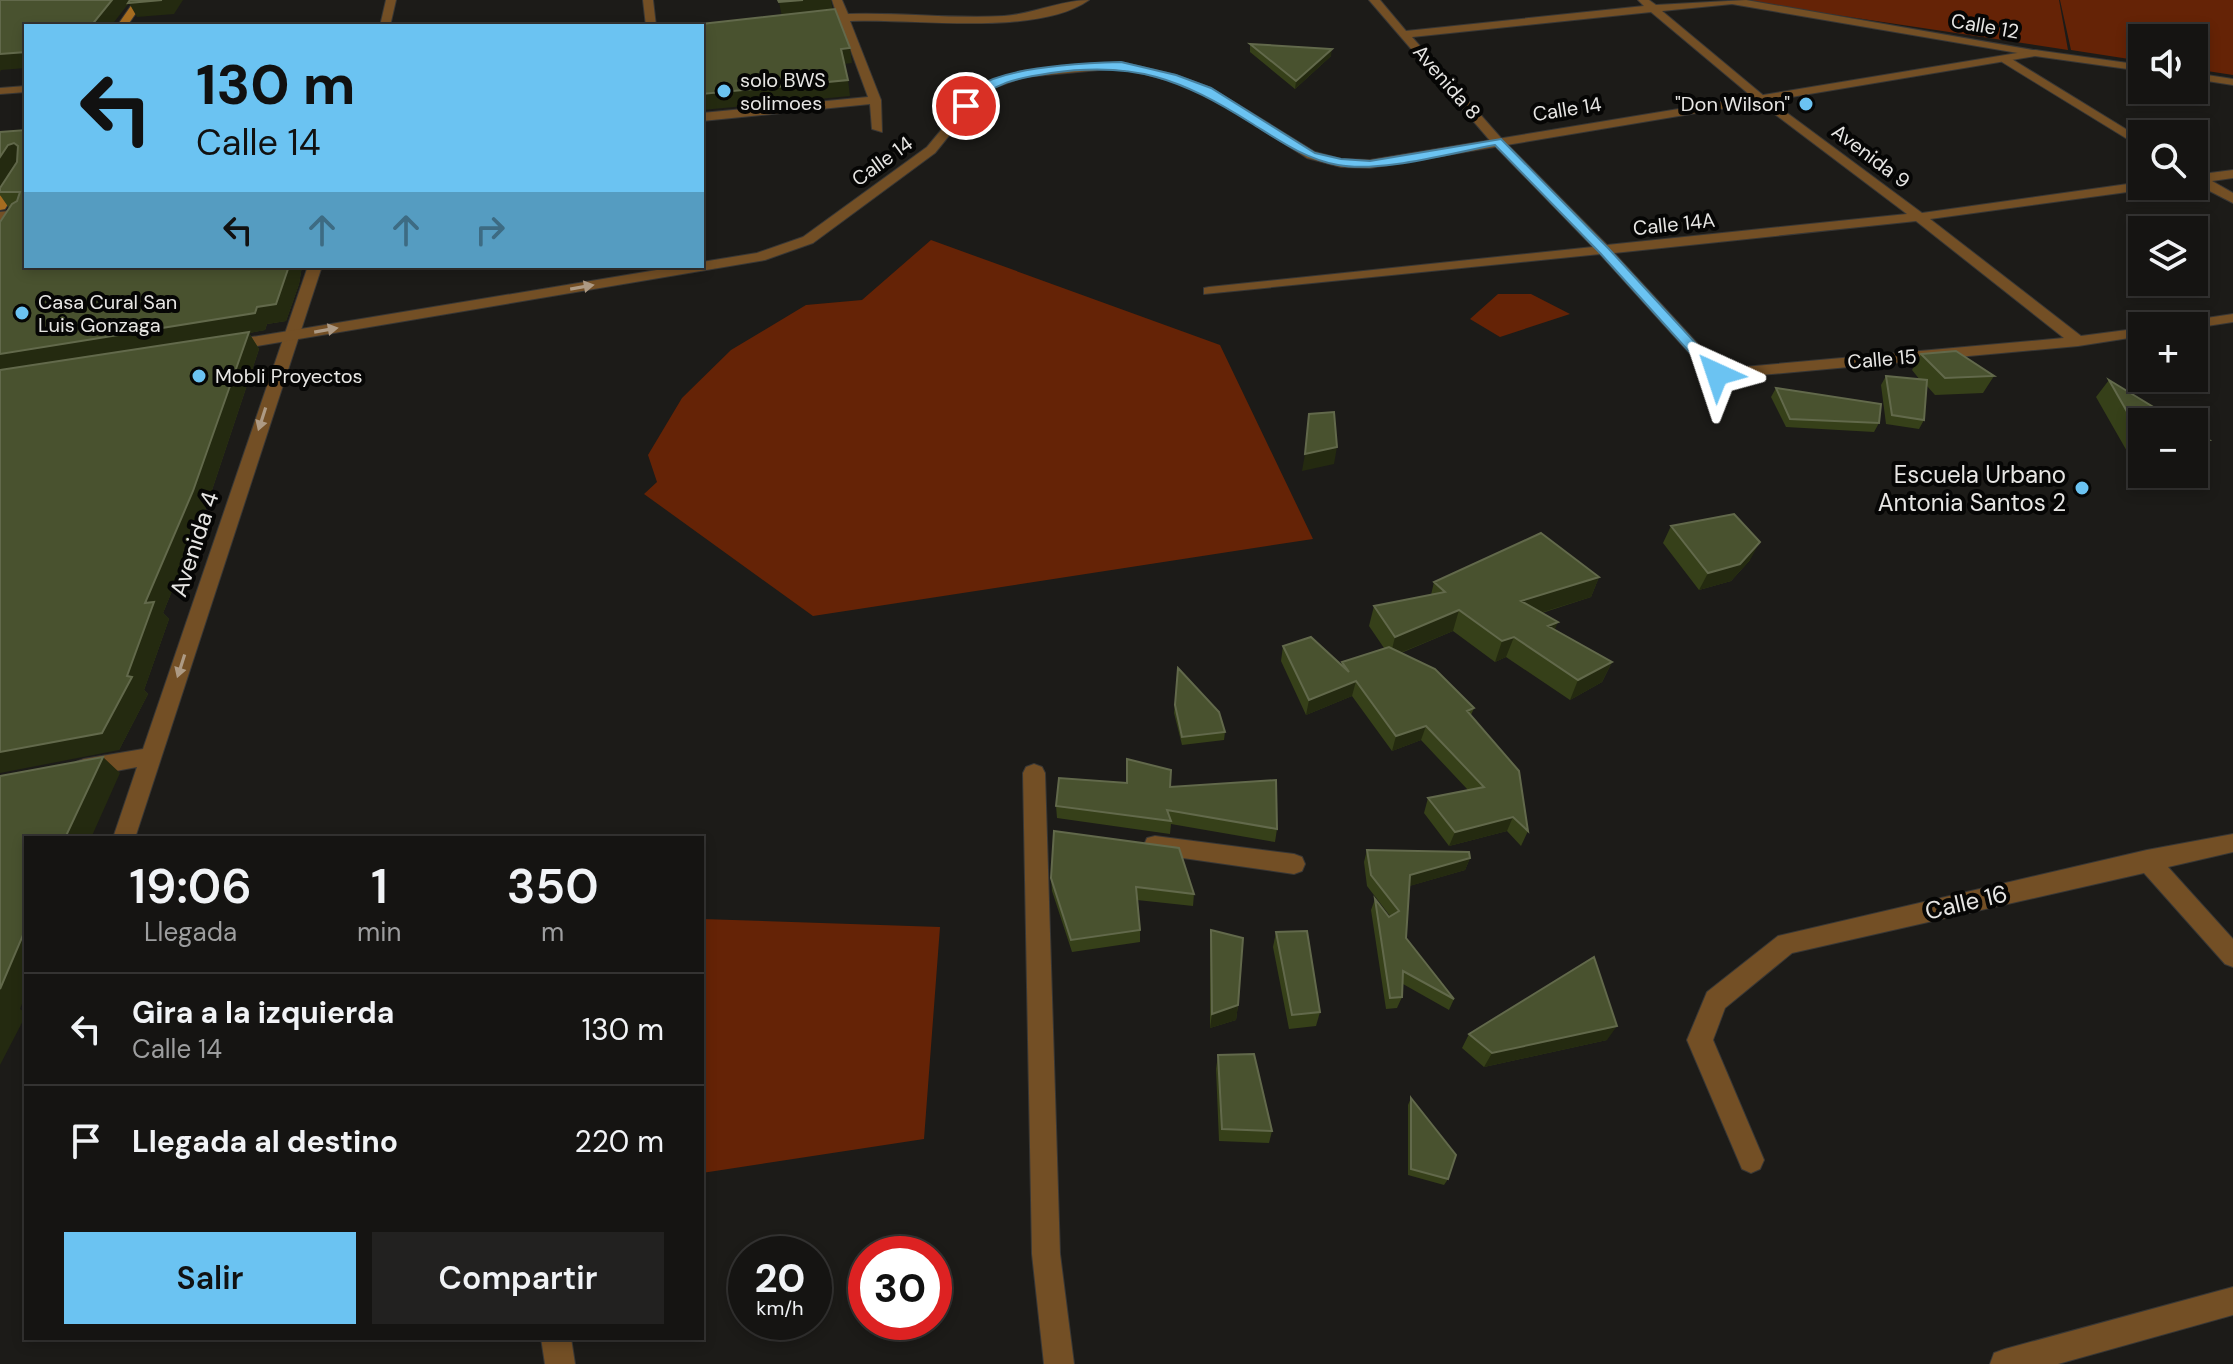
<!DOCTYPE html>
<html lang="es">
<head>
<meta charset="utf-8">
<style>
	:root { --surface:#151412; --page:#222120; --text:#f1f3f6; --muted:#9d9e9f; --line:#343332; --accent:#6bc3f2 }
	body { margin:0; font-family:"DM Sans",sans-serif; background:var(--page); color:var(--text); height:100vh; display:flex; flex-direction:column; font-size:30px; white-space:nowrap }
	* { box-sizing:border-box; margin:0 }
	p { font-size:26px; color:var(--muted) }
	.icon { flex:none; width:44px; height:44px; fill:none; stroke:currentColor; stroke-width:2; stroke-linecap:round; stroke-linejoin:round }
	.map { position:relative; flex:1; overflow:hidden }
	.sheet { position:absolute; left:24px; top:836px; width:680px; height:504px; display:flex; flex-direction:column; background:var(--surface); border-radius:0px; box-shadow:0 4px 12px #0003,0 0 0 2px var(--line) }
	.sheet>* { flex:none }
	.guide { position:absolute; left:24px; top:24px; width:680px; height:244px; border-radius:0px; box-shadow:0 4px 12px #0003,0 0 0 2px var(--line); background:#6bc3f2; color:#111; overflow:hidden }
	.fabs { position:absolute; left:2128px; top:24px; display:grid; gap:16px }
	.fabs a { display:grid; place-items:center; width:80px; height:80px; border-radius:0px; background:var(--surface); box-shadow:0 4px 12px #0003,0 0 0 2px var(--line); font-size:40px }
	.speed { position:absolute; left:728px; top:1236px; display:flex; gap:16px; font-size:40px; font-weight:700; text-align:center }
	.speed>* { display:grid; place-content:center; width:104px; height:104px; border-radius:50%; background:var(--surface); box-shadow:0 4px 12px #0003,0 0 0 2px var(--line); line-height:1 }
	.speed small { font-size:20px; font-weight:400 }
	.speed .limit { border:12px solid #d22; background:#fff; color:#111 }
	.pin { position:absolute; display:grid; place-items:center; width:68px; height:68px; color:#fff; margin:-34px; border:4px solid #fff; border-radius:50%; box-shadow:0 2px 8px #0007 }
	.me { position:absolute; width:88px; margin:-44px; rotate:318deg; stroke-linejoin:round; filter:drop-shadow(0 0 6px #0008) }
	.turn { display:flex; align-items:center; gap:28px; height:168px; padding:0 40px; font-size:36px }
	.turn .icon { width:104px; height:104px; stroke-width:2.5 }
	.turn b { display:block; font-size:56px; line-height:68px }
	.lanes { display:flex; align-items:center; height:76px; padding:0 40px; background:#0003; justify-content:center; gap:40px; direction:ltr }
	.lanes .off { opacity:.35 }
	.eta { display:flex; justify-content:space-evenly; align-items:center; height:136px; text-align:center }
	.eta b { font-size:48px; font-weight:600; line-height:56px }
	.primary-button { display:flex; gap:16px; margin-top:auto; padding:16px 40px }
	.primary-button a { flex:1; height:92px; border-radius:0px; background:var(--accent); color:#111; font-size:32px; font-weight:600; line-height:92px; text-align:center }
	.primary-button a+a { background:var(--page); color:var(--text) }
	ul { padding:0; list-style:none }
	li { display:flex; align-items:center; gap:24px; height:112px; padding:0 40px; border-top:2px solid var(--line) }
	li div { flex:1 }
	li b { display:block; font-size:30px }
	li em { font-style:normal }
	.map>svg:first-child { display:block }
	.green { fill:#652306 }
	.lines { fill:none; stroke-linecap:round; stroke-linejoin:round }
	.minor-casing { stroke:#383735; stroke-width:2 }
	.tertiary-casing { stroke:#383735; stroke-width:2 }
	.secondary-casing { stroke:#383735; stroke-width:2 }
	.minor { fill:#734f25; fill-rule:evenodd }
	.tertiary { fill:#734f25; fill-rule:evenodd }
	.secondary { fill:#a66c20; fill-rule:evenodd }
	.wall { fill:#364019 }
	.shaded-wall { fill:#242a10 }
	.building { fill:#49522f; stroke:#62694b; stroke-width:2 }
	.oneway { fill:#ad9a84 }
	.route { fill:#6bc3f2; stroke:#467f9d; stroke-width:2 }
	.poi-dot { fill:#6bc3f2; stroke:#060605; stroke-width:3 }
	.labels { text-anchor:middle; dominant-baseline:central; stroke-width:8; stroke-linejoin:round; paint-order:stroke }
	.far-street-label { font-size:20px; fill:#e7e6e4; stroke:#060605 }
	.far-poi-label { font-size:20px; fill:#e7e6e4; stroke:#060605; text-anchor:start }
	.poi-label { font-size:24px; fill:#e7e6e4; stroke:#060605; text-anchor:end }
	.street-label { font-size:24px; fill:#e7e6e4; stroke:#060605 }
</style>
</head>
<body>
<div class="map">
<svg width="2233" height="1364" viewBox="0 0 2233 1364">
	<rect width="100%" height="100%" fill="#1c1b18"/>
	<!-- green -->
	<path class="green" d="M2059 0 2068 50 1744 1V0Z
		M2060 0H2233V75L2194 69V38H2142V61L2071 50Z
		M931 240 1220 345 1313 539 813 616 644 494 657 482 648 455 682 398 731 350 806 305 862 300Z
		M1498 294H1531L1570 314 1500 337 1470 319Z
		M702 919 940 927 924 1139 702 1173Z"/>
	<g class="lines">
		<defs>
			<path id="minor" d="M386 0H396L390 26H380Z
				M643 0H653L656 26H646Z
				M832 0H842L848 14C900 12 952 19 1004 16 1033 14 1061 0 1089 0 1037 37 914 18 850 21L881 100 882 132 872 129 870 104 702 121V113L868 97 840 21 811 23 806 20 837 15Z
				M1369 0H1380L1406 31 1644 6 1638 0H1649L1656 5 1746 0 2039 51 2040 53 2035 56 1732 4 1662 11 1764 96 1922 213 2142 182V186H2148L2142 190 1930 219 2081 336 2142 328V336L2078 346 1717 379 1711 377 1600 254 1204 294V288L1209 287 1593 247 1493 144ZM1651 12 1756 100 1907 214 1607 245 1501 138 1412 37ZM1916 221 2064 338 1721 369 1614 253Z
				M2002 58H2010L2142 139V148L2002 62Z
				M26 86V92L0 94V88Z
				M2233 170V178L2212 181 2233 193V203L2194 183V171L2202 174Z
				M308 266H322L135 838H113L137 767 84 777 76 774 73 768 76 762 84 759 143 749Z
				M2233 314V322L2194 328 2173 326 2180 322Z
				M1034 764 1042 767 1045 773 1060 1254 1074 1364H1044L1032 1254 1023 773 1026 767Z
				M2233 834V852L2168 867 2233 939V967L2225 964 2144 873 1792 953 1725 1008 1713 1040 1764 1160 1760 1169 1751 1173 1742 1169 1687 1040 1707 992 1778 936 2147 850Z
				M1155 836 1294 854 1302 857 1305 864 1302 871 1294 874 1155 854 1147 852 1144 845 1147 838Z
				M2233 1287V1315L2058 1364H1990L1994 1353 2005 1349Z
				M541 1338H571L575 1364H545Z"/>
			<path id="tertiary" d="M2035 50 2142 65V71L2035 56 1370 168 1341 167 1307 158 1203 92 1168 80 1121 68 1024 77 985 91 935 153 813 243 765 260 228 351 220 346 228 341 681 266H702V262L757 253 803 237 927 147 977 87 1022 71 1121 62 1176 75 1211 88 1315 152 1341 159 1370 160Z
				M2194 73 2233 79V85L2194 79Z
				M26 209V217L0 220V212Z"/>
			<path id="secondary" d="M135 0H145L127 26H117Z
				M26 162V176L5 209 0 210V196L22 163Z"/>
		</defs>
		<!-- minor casing -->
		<use href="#minor" class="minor-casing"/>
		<!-- tertiary casing -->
		<use href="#tertiary" class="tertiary-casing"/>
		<!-- secondary casing -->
		<use href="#secondary" class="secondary-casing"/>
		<!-- minor -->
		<use href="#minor" class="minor"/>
		<!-- tertiary -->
		<use href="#tertiary" class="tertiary"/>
		<!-- secondary -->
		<use href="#secondary" class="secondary"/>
	</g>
	<!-- wall -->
	<path class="wall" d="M1250 44 1331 56 1295 89 1250 52Z
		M26 130V266H302L299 284 286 321 267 324 265 330 249 333 259 349 206 508 163 613 169 619 144 690 148 694 119 750 9 208 0 195V132Z
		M1921 354 1994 376 1983 393 1935 395 1927 386 1924 420 1919 429 1886 424 1881 385 1886 376 1920 380 1912 370Z
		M2109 380 2142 422V460H2132L2096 397Z
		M1776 388 1879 423 1874 432 1786 427 1771 397Z
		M2194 431 2209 440 2194 458Z
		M1671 526 1750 560 1731 581 1699 590 1663 543Z
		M1599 577 1591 597 1542 613 1555 630 1612 662 1602 682 1570 700 1506 657 1495 662 1453 631 1401 653 1474 708 1471 715 1528 831 1521 846 1507 831 1449 846 1424 813 1428 798 1468 790 1421 740 1392 751 1352 696 1306 715 1281 661 1283 646 1341 664 1342 662 1384 648 1369 626 1374 606 1431 595 1434 582Z
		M1178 668 1225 732 1224 740 1182 745 1174 713Z
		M1170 787 1277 829 1275 842 1171 824 1170 834 1057 818 1056 806Z
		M1367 850 1470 858 1465 870 1409 886 1406 938 1454 999 1449 1010 1403 984 1402 997 1397 1008 1386 1009 1371 910 1375 899 1389 917 1390 916 1367 886 1364 862Z
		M1051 878 1194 894 1193 906 1137 900 1140 930V942L1072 952 1052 891Z
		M1211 930 1238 1005 1236 1020 1210 1028V945Z
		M1276 932 1320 1012 1316 1026 1289 1029 1273 947Z
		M1469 1034 1607 1040 1484 1067 1462 1048Z
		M1218 1055 1272 1131 1269 1143 1219 1141 1216 1069Z
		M1411 1098 1448 1179 1444 1185 1408 1175V1105Z"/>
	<!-- shaded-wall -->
	<path class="shaded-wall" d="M112 0H183L174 14 137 17 129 3 111 26H91Z
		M803 0H831L833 11 782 17 779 2Z
		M850 48 852 63 844 64 841 49Z
		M1332 49 1331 56 1295 89 1296 81Z
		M26 52V68L1 70 0 72V54Z
		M848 80 850 96 702 110V94Z
		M14 143 25 159 0 191V157L8 145Z
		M289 266H302L299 284 286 321 267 324 265 330 249 333 259 349 206 508 163 613 169 619 144 690 148 694 119 750 0 773V752L127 676 145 603 0 374V354L257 307Z
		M1337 447 1334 464 1302 471 1305 454Z
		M1760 542 1750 560 1731 581 1699 590 1708 573Z
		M1599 577 1591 597 1514 621 1521 601Z
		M1459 610 1453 631 1390 657 1395 637Z
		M1558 622 1550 642 1548 626Z
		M1514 637 1506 657 1495 662 1502 641Z
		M1612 662 1602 682 1570 700 1578 680Z
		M1356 681 1352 696 1306 715 1309 700Z
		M1426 726 1421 740 1392 751 1396 736Z
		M103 757 120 773 91 838H65Z
		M1513 817 1507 831 1449 846 1455 832Z
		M1470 858 1465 870 1406 887 1410 875Z
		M26 931V994L20 1009 26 1013V1015L0 1065V989L23 935Z
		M1238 1005 1236 1020 1210 1028 1212 1014Z
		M1617 1026 1607 1040 1484 1067 1492 1053Z"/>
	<!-- building -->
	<path class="building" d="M0 0H112L91 26H26V52L0 54Z
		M130 0H162L128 3Z
		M778 0H803L779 2Z
		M835 9 850 48 841 49 848 80 702 94V26H683Z
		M1250 44 1332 49 1296 81Z
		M26 130V266H289L276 304 257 307 255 313 0 354V222L12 204 17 201 20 192H0V188L17 162 18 146 14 143 8 145 0 157V132Z
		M249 332 193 491 145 603 154 602 127 676 132 677 102 733 0 752V370Z
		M1956 351 1994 376 1945 378 1921 354Z
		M1886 376 1927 380 1924 420 1892 415Z
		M2109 380 2178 422H2142V438Z
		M1776 388 1881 404 1879 423 1790 419Z
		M1334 412 1337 447 1305 454 1309 414Z
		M2194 431 2209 440 2194 441Z
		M1734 514 1760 542 1740 564 1708 573 1671 526Z
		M1541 533 1599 577 1521 601 1558 622 1548 626 1612 662 1578 680 1514 637 1502 641 1459 610 1395 637 1374 606 1445 592 1434 582Z
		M1311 637 1349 672 1342 662 1389 647 1435 669 1474 708 1467 711 1519 771 1528 831 1513 817 1455 832 1428 798 1484 787 1426 726 1396 736 1356 681 1309 700 1283 646Z
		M1178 668 1219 712 1225 732 1182 737 1175 705Z
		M103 757 65 838H26V931L23 935 0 989V776Z
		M1127 759 1171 770 1170 787 1276 780 1277 829 1167 810 1171 821 1056 806 1059 778 1127 783Z
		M1054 831 1179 848 1194 894 1136 887 1140 930 1071 940 1051 878Z
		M1367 850 1469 852 1470 858 1410 875 1406 938 1454 999 1403 971 1402 997 1390 998 1375 899 1389 917 1399 911 1371 875Z
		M1211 930 1243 938 1238 1005 1212 1014Z
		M1307 931 1320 1012 1292 1015 1276 932Z
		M1594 957 1617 1026 1492 1053 1469 1034Z
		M1254 1054 1272 1131 1222 1129 1218 1055Z
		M1411 1098 1456 1155 1448 1179 1411 1169Z"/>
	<!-- one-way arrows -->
	<defs><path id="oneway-solid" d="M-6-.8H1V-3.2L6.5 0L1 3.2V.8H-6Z" transform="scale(2)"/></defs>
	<g class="oneway">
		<use href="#oneway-solid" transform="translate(582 287) rotate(-10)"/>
		<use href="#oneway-solid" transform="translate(326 330) rotate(-10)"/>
		<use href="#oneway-solid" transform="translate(262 419) rotate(108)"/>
		<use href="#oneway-solid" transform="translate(181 666) rotate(108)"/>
	</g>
	<!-- route -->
	<path class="route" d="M1121 62 1176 75 1211 88 1315 153 1341 159 1370 161 1501 139 1609 249 1724 374 1717 379 1712 377 1601 254 1495 145C1451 153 1381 173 1338 165 1305 159 1280 141 1251 123 1181 79 1135 61 1051 73 1018 78 992 82 970 108L961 106C965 100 971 91 977 87 1008 66 1084 63 1121 62Z"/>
	<!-- markers -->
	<g class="poi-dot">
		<circle cx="724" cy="91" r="8"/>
		<circle cx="1806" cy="104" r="8"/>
		<circle cx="22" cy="313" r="8"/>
		<circle cx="199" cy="376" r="8"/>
		<circle cx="2082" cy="488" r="8"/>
	</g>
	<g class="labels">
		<!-- far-street labels -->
		<g class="far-street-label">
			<text transform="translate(1985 26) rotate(10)">Calle 12</text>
			<text transform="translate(1447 82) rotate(49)">Avenida 8</text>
			<text transform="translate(1567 109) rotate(-9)">Calle 14</text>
			<text transform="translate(1871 156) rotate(37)">Avenida 9</text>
			<text transform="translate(882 161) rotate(-36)">Calle 14</text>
			<text transform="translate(1674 224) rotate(-6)">Calle 14A</text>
			<text transform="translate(1882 359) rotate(-5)">Calle 15</text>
		</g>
		<!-- far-poi labels -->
		<g class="far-poi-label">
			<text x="740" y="80">solo BWS<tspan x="740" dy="23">solimoes</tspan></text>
			<text x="1790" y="104" text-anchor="end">"Don Wilson"</text>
			<text x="38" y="302">Casa Cural San<tspan x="38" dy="23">Luis Gonzaga</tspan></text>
			<text x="215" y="376">Mobli Proyectos</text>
		</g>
		<!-- poi labels -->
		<g class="poi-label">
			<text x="2066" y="474">Escuela Urbano<tspan x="2066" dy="28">Antonia Santos 2</tspan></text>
		</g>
		<!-- street labels -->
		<g class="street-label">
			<text transform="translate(194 544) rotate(-72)">Avenida 4</text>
			<text transform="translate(1966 902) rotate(-13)">Calle 16</text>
		</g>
	</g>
</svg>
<div class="fabs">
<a><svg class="icon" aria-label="sound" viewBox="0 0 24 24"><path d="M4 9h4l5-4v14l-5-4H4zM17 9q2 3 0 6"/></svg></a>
<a><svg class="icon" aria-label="search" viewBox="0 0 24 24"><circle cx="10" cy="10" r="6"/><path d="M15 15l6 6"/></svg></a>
<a><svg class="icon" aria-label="layers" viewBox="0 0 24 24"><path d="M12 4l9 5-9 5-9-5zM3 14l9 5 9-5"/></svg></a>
<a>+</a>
<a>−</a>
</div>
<div class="speed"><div>20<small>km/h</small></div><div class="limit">30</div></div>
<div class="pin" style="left:966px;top:106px;background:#d93025"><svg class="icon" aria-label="arrive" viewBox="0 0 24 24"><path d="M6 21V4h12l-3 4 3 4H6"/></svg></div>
<svg class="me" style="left:1717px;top:374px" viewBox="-20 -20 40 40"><path d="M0-17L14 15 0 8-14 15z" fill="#6bc3f2" stroke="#fff" stroke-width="4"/></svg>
<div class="guide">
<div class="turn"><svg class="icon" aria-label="left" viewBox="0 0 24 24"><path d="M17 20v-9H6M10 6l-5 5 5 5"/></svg><div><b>130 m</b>Calle 14</div></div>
<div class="lanes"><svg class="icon" aria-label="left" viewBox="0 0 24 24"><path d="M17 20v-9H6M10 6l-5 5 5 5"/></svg><svg class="icon off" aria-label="ahead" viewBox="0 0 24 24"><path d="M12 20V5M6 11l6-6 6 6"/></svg><svg class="icon off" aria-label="ahead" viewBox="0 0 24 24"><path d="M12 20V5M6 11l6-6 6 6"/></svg><svg class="icon off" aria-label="right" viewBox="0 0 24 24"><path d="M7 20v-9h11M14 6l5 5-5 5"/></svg></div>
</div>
<section class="sheet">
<div class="eta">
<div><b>19:06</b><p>Llegada</p></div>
<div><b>1</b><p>min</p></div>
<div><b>350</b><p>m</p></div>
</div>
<ul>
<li><svg class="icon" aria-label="left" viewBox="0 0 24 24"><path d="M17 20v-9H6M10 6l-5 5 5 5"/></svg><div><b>Gira a la izquierda</b><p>Calle 14</p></div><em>130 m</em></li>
<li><svg class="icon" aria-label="arrive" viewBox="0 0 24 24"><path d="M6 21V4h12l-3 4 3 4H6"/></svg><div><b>Llegada al destino</b></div><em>220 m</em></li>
</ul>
<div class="primary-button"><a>Salir</a><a>Compartir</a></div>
</section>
</div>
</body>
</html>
